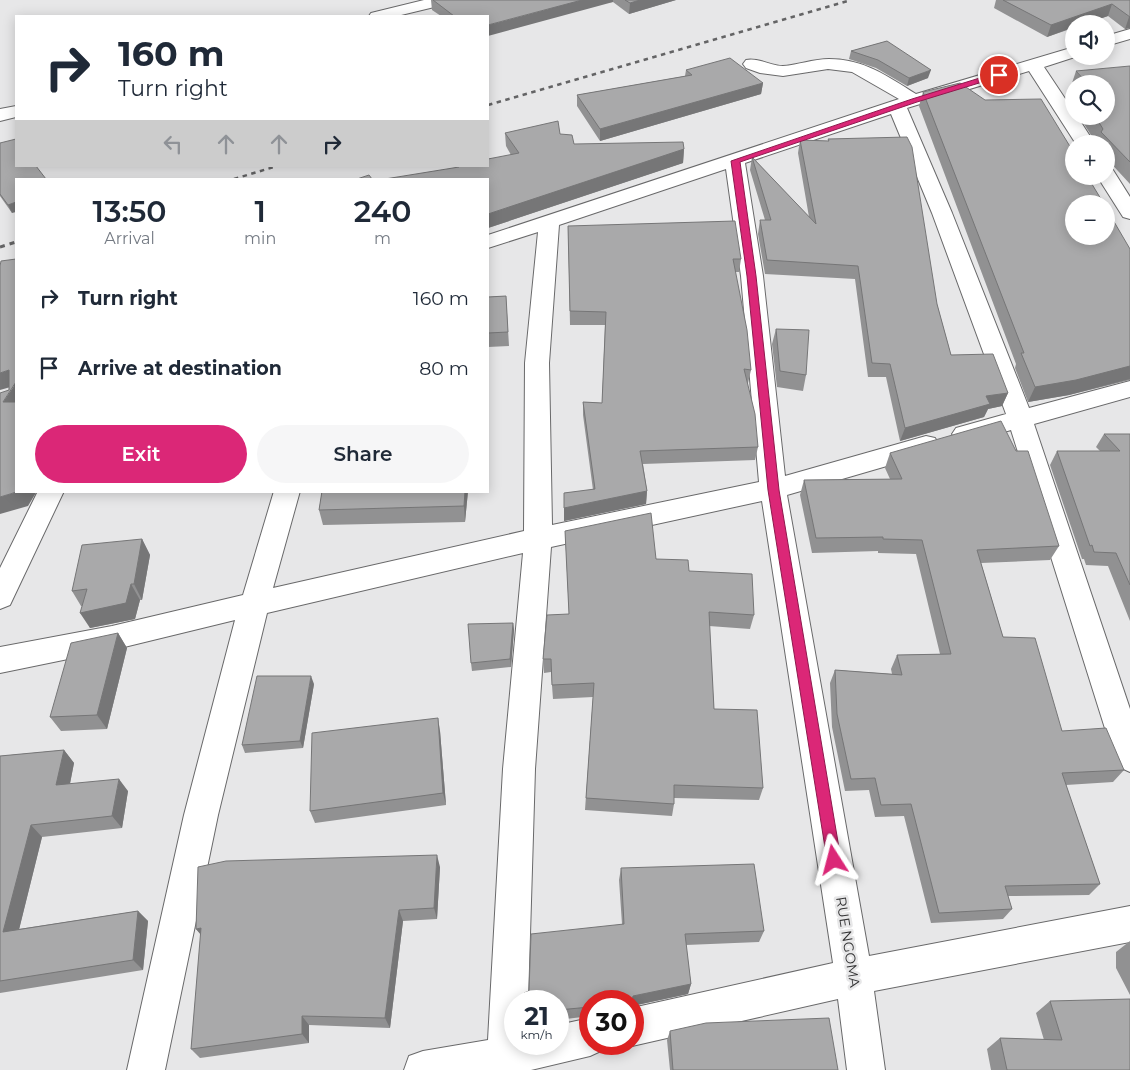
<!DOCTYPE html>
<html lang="en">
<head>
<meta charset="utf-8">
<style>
	:root { --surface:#fff; --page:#f6f6f7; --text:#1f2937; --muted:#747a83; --accent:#db2777 }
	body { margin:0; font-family:Montserrat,sans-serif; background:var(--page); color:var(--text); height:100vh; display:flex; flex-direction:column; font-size:19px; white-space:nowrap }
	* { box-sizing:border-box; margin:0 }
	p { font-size:16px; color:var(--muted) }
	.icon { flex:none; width:28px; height:28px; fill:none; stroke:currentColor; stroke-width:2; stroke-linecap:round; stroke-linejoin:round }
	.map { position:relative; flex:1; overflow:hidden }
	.details { position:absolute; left:15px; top:178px; width:474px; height:315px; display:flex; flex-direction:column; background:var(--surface); border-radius:0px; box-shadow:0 2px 12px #0003 }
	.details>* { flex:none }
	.hud { position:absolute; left:15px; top:15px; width:474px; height:152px; border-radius:0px; box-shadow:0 2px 12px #0003; background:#fff; color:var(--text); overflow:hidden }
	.tools { position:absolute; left:1065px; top:15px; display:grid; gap:10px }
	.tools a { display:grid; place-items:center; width:50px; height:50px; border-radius:50%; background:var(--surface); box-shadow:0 2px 12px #0003; font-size:25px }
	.speed { position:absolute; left:504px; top:990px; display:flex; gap:10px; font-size:25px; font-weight:700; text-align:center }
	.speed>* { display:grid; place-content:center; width:65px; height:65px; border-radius:50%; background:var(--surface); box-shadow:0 2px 12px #0003; line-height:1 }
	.speed small { font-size:12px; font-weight:400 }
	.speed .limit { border:8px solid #d22; background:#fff; color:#111 }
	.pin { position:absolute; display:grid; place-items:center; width:42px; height:42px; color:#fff; margin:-21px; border:2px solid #fff; border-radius:50%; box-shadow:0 1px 5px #0007 }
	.me { position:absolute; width:55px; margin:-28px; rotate:351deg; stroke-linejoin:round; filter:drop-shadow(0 0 4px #0008) }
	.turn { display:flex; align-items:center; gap:18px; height:105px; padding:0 20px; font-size:22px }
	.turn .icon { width:65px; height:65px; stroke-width:2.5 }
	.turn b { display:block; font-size:35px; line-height:42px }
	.lanes { display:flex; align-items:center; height:48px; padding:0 20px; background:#0003; justify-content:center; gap:25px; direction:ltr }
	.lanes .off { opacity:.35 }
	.eta { display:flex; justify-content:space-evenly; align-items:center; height:85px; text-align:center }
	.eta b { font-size:30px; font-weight:600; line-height:35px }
	.primary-button { display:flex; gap:10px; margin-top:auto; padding:10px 20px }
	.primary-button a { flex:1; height:58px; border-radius:30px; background:var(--accent); color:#fff; font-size:20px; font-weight:600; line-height:58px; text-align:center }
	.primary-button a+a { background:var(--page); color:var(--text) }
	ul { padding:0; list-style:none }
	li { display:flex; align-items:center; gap:15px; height:70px; padding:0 20px }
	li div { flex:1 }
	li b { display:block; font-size:19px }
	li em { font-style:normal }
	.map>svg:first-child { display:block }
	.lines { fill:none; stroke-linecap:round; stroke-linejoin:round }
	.minor-casing { stroke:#69696a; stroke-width:2 }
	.minor { fill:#fff; fill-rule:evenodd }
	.rail-far1 { stroke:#646465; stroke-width:2.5; stroke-dasharray:4.5 4.5; stroke-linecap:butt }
	.rail { stroke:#646465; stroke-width:3; stroke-dasharray:5 5; stroke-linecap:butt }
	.wall { fill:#919192 }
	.shaded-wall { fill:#767677 }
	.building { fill:#a9a9aa; stroke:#767677 }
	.route { fill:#db2777; stroke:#8e194d }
	.labels { text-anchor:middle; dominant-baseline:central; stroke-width:5; stroke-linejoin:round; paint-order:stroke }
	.street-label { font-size:14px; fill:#323233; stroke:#e7e7e8 }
</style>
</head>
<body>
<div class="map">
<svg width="1130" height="1070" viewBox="0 0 1130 1070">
	<rect width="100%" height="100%" fill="#e7e7e8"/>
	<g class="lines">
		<defs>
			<path id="minor" d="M424 0H453L451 3 397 16H369L371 13Z
				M1130 29V39L1106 46V36Z
				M1074 47V56H1078L1044 67 1074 112V116H1077L1095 144H1076L1029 71 907 108 952 213 1029 408 1130 381V397L1034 424 1130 709V772L1119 767 1114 757 1011 430 965 443 956 440 952 434 956 428 1006 414 932 213 891 114 745 163 763 276 785 476 926 436 935 438 939 445 935 452 787 495 869 956 1130 906V942L874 991 885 1070H847L838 999 632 1046 627 1044H632V1008L833 963 762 501 551 547 535 769 528 1001H515V1044H558V1025L590 1018V1044H606L603 1050 590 1056 531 1070H404L409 1056 423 1051 488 1040 503 769 523 553 267 613 218 815 165 1070H127L184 815 235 620 112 650 0 673V647L112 626 243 595 274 491H300L273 588 524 531 525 363 538 232 488 248V235L899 99 852 72 828 69 783 76 760 73 746 68 743 64 746 60C758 57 770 66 783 66 798 65 813 59 829 59 864 59 887 76 916 94ZM726 169 741 276 759 482 552 525 549 363 559 225Z
				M16 106V117L0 121V109Z
				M1106 168 1113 170 1130 197V219L1123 217 1097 176H1106Z
				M38 491H64L10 605 0 609V568Z"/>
		</defs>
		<!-- minor casing -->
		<use href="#minor" class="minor-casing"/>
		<!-- minor -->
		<use href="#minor" class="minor"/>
		<!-- rail-far1 -->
		<path class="rail-far1" d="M488 105 851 0
			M234 179 277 166"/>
		<!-- rail -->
		<path class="rail" d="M0 247 16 242"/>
	</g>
	<!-- wall -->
	<path class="wall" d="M431 0H676L629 14 613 2 488 16H441L432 10Z
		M996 0H1130V28L1125 29 1108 16 1047 37 994 8Z
		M887 41 928 78 907 86 876 68 849 59 851 51Z
		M1130 66V184L1106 158V144H1096V143L1079 116H1106Z
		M686 70 763 83 761 94 600 141 577 106V95L685 76Z
		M1076 71 1088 84H1074V89L1071 86Z
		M923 92 1130 249V380L1069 395 1028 402 1015 368 1016 364 919 106Z
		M505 133 560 134 574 144 684 149 683 163 488 228V179L459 167 458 166H488L511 155 506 146Z
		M828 139 937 304 951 355 1008 393 1002 406 988 409 984 417 900 441 886 377H868L855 279 765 274 758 234 760 220H765L750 170 752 157 809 217 798 153 800 140 828 141Z
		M0 143 12 213 0 196Z
		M568 226 741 259 739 272H735L751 370 748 383H747L758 447 755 460 643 464 647 491 646 504 564 521V493L593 490 583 415V402L602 403 605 325H570Z
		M506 296 509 346 488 347V297Z
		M776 329 806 375 803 391 777 387 772 344Z
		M1104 434H1130V621L1108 566 1086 565 1084 559H1082L1050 465 1057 451H1100L1096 447Z
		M890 453 1059 546 1050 560 981 563 1003 637 1062 731 1124 770 1113 782 1066 785 1100 884 1089 895 1008 896 1012 909 1003 919 931 923 904 816 875 817 869 790 845 791 832 727 830 683 835 670 892 674 891 669 897 655 940 654 916 554 878 553V551L812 553 800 495 804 480 890 479 885 468Z
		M322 491H468L465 522 323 525 319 510Z
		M565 531 656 559 689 571 754 615 750 629 709 626 714 709 763 788 759 800 674 798V804L672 816 585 810 593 697 553 699 551 672 544 673 543 659 569 614Z
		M142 539 150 555 142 600H140L135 619 90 628 82 606H81L72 591Z
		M513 623 514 630 511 667 472 671 471 663Z
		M118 633 127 648 107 729 61 731 50 717Z
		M314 684 303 748 245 753 242 745Z
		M440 731 446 805 315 823 310 811Z
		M64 750 74 763 70 784 128 791 122 828 42 837 19 929 138 911 148 921 143 970 0 993V756Z
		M440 867 437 919 403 921 390 1028 309 1025V1043L200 1058 191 1049 201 934 196 929Z
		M621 868 764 931 759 942 686 945 691 984 688 994 632 1006V1001H590V1016L558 1020V1001L622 924 619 880Z
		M1130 941V995L1116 968V952Z
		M1050 1001 1130 1070H991L987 1049 1000 1038 1044 1040 1036 1013Z
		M670 1031 838 1070H670L667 1040Z"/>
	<!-- shaded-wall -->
	<path class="shaded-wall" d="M582 0H613V2L488 36V25Z
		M640 0H676L629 14 630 3Z
		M1112 4 1108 16 1084 24H1074V27L1047 37 1051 25Z
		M1129 17H1130V28L1125 29Z
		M931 70 928 78 907 86 909 78Z
		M763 83 761 94 600 141V129Z
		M684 149 683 163 488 228V214Z
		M16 202V212L12 213 8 205Z
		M1130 366V379L1069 395 1028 402 1035 387Z
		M9 370 16 382V410L3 402 14 386 0 390V373Z
		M1008 393 1002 406 988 409 984 417 900 441 905 428 986 396Z
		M20 491H37L28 506 0 514V497Z
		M465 491H468L465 522 464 506Z
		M647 491 646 504 564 521V508Z
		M142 539 150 555 142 600 134 584Z
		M131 584 140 600 135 619 90 628 80 613Z
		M513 623 514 630 511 667 510 659Z
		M118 633 127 648 107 729 97 715Z
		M311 676 314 684 303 748 300 741Z
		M438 718 440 731 446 805 443 793Z
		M64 750 74 763 67 798 56 785Z
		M119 779 128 791 122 828 112 816Z
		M31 825 42 837 16 942 3 932Z
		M437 855 440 867 437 919 434 908Z
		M399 910 403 921 390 1028 385 1018Z
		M138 911 148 921 143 970 133 960Z
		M201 928 205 940 196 929Z
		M691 984 688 994 632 1006V1001L633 996Z
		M302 1016 309 1025V1043L302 1034Z"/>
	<!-- building -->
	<path class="building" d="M433 0H582L488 25V16H454Z
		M625 0H640L630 3Z
		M1003 0H1130V17L1112 4 1051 25Z
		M887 41 931 70 909 78 878 60 851 51Z
		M730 58 763 83 600 129 577 95 692 75 686 70Z
		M1130 66V162L1101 132 1103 129 1095 116H1106V84H1088L1076 71Z
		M960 83 985 100 1041 99 1074 153V176H1087L1104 204H1074V236H1106V208L1130 249V366L1076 380 1035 387 1021 353H1024L923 92Z
		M558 121 560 134 572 135 574 144 683 142 684 149 488 214V179H385L459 167V166H488V159L519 153 505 133Z
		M907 137 912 147 937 304 951 355 993 354 1008 393 986 396 990 404 905 428 890 364 872 363 858 266 767 260 760 220H771L752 157 816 224 800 140 829 141 828 139Z
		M16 139V166H36L46 179H16V202L8 205 0 194V143Z
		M369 175 372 179H357Z
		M735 221 741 259H733L747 330 751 370 744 369 755 414 758 447 640 451 647 491 564 508V493L595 489 583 402 602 403 606 312 570 311 568 226Z
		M16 259V382L3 402H16V491H20L0 497V393L9 390V370L0 373V266L1 261Z
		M506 296 508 332 488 333V297Z
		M776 329 809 330 806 375 780 371Z
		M1001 421 1016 451H1028L1059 546 977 550 1003 637 1035 638 1062 731 1106 728 1124 770 1062 773 1100 884 1005 886 1012 909 939 913 911 804 881 805 875 778 851 779 837 714 835 670 902 675 897 655 951 654 922 540 883 539V537L816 538 804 480 902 479 890 453Z
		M1104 434H1130V585L1116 553 1094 552 1092 545 1090 546 1057 451H1120Z
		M322 491H465L464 506 319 510Z
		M651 513 656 559 688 560 689 571 752 574 754 615 709 612 714 709 757 710 763 788 674 785V804L586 798 594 683 552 685 551 659H543L547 615 569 614 565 531Z
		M142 539 134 584H131L126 603 80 613 87 589 72 591 82 545Z
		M513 623 510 659 471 663 468 624Z
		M118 633 97 715 50 717 71 643Z
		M257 676H311L300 741 242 745Z
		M438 718 443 793 310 811 312 733Z
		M64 750 56 785 119 779 112 816 31 825 3 932 138 911 133 960 0 981V756Z
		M437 855 434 908 399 910 385 1018 302 1016V1034L191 1049 201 928 196 929 198 867 226 861Z
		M754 864 764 931 685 934 691 984 633 996 632 1001H590V1007L558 1010V1001H525L524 993 529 991 531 934 624 924 621 868Z
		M1130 999V1070H1007L1000 1038 1062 1040 1050 1001Z
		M829 1018 838 1070H673L670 1031 706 1023Z"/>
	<!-- route -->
	<path class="route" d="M999 72 1003 75 1002 76 917 102 740 162 756 276 779 490 841 860 839 865 834 867 829 865 827 860 768 490 747 276 731 161 912 99Z"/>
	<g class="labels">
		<!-- street labels -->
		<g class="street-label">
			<text transform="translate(848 942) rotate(81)">RUE NGOMA</text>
		</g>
	</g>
</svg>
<div class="tools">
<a><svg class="icon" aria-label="sound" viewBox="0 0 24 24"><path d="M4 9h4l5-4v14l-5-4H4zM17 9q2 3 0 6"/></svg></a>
<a><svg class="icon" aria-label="search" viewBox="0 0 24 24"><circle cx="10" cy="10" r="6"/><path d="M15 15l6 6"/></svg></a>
<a>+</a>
<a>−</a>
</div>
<div class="speed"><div>21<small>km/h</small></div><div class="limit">30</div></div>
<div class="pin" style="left:999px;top:75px;background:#d93025"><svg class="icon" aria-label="arrive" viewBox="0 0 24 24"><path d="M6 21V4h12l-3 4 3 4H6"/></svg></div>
<svg class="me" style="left:834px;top:860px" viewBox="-20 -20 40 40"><path d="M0-17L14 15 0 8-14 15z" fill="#db2777" stroke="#fff" stroke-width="4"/></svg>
<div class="hud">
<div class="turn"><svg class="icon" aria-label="right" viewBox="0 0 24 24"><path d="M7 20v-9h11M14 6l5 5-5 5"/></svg><div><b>160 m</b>Turn right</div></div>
<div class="lanes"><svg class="icon off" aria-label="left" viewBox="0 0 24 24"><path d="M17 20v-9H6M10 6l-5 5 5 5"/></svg><svg class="icon off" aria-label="ahead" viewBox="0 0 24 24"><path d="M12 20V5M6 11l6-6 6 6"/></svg><svg class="icon off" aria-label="ahead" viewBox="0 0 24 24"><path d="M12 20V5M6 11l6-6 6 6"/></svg><svg class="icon" aria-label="right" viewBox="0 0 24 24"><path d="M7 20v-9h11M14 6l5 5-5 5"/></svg></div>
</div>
<section class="details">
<div class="eta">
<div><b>13:50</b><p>Arrival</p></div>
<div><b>1</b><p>min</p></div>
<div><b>240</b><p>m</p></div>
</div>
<ul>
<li><svg class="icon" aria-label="right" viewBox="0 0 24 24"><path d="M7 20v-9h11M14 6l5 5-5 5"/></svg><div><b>Turn right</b></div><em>160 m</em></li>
<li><svg class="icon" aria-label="arrive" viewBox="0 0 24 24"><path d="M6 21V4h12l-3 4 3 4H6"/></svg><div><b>Arrive at destination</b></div><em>80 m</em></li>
</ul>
<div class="primary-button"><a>Exit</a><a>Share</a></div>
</section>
</div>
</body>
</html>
